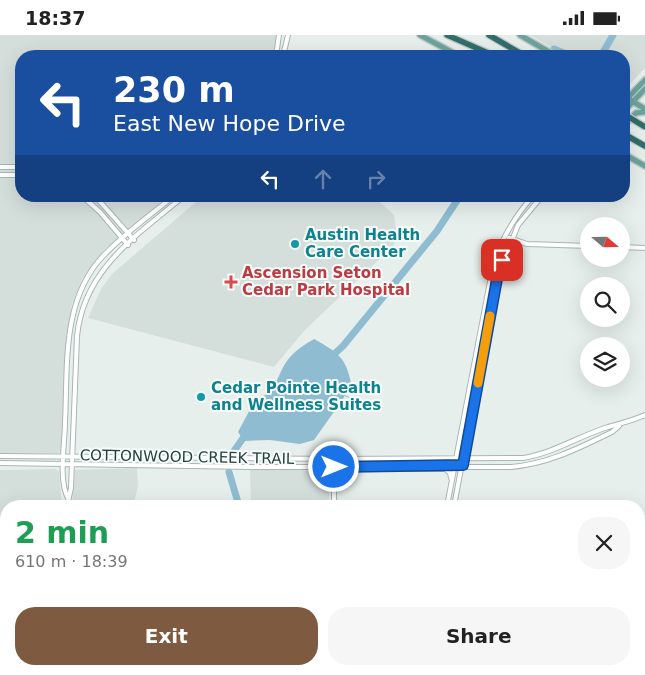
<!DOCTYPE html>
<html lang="en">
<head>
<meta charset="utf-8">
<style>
	:root { --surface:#fff; --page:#f6f6f6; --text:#222; --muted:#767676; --accent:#7e5a40 }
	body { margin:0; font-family:"DejaVu Sans",sans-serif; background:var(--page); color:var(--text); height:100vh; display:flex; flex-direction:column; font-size:19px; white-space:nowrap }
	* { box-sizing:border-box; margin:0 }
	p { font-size:16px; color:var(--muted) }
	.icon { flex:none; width:28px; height:28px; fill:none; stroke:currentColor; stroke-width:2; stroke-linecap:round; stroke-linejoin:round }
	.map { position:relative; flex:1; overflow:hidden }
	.sheet { position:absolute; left:0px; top:465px; width:645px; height:175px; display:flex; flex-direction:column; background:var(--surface); border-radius:20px 20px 0 0; box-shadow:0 5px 20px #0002 }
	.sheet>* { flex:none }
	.banner { position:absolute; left:15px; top:15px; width:615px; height:152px; border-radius:20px; box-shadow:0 5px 20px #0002; background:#1a4fa0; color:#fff; overflow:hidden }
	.needle { width:32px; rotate:110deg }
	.tools { position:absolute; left:580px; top:182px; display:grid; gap:10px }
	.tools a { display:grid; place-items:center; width:50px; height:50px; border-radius:50%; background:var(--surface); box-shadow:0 5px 20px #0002; font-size:25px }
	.pin { position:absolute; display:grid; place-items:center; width:42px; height:42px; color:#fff; margin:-21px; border-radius:10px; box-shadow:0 2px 8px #0006 }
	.me { position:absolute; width:55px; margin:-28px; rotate:90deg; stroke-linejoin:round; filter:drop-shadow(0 0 4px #0008) }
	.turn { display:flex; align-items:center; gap:18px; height:105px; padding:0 15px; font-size:22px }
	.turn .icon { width:65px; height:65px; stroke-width:2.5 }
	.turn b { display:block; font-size:35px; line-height:42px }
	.lanes { display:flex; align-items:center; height:48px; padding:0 15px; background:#0003; justify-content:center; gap:25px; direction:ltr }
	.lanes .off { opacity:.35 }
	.round { display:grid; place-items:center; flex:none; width:52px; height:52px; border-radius:20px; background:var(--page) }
	.overview { display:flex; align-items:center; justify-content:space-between; height:85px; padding:0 15px }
	h1 { font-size:30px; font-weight:700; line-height:38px; color:#1e9e55 }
	.primary-button { display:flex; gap:10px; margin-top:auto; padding:10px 15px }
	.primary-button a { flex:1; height:58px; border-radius:20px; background:var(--accent); color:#fff; font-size:20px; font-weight:700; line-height:58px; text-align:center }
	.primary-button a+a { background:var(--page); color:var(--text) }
	.status { display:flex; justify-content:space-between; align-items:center; height:35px; padding:0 25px; background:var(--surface); direction:ltr }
	.status svg { height:14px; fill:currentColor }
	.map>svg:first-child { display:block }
	.built { fill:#d4dfdc }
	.water { fill:#90bcd1 }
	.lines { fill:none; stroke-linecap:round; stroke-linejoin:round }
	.stream { stroke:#90bcd1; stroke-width:1 }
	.river { stroke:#90bcd1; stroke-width:7 }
	.minor-casing { stroke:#a8b7b4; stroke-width:6 }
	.major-casing { stroke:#c2cac9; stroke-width:8 }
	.highway-casing { stroke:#c2cac9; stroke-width:8 }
	.minor { stroke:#fff; stroke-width:4 }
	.major { stroke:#6ca39e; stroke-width:5 }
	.highway { stroke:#316d6b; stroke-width:5.5 }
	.highway-bridge-casing { stroke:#c2cac9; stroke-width:8; stroke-linecap:butt }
	.highway-bridge { stroke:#316d6b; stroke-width:5.5 }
	.route-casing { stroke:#114b97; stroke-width:12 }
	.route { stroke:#1a73e8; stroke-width:9 }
	.slow { stroke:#f59e0b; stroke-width:9 }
	.culture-dot { fill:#0f9aa8; stroke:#f7fbfa; stroke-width:2 }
	.health-dot { fill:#e0444e; stroke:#f7fbfa; stroke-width:2 }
	.labels { text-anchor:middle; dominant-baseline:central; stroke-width:4; stroke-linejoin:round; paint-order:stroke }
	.culture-label { font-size:15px; font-weight:bold; fill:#0d838f; stroke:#f7fbfa; text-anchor:start }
	.health-label { font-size:15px; font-weight:bold; fill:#be3a42; stroke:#f7fbfa; text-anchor:start }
	.street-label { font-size:15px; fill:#25413e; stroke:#f7fbfa }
</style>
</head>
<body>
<div class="status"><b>18:37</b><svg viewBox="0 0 49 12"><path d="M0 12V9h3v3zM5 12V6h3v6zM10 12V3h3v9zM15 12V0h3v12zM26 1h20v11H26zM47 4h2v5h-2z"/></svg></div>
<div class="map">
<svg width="645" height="640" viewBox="0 0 645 640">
	<rect width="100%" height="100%" fill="#e6efec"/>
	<!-- built -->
	<path class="built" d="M0 0H277L273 21H21V161H168L104 215 82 244 72 269 67 296 62 413 59 418H0Z
		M530 0H645V33L629 50 624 51V21H566Z
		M203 161H373L394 180 397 202 393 211 304 296 274 332 88 283 101 254 112 239Z
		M137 433 138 451 133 471H72L75 435Z
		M56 434 59 437 62 471H6V495L0 497V435Z
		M250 434 329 436V471H253L251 470Z
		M0 598H6V634H70V640H0Z"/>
	<!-- water -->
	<path class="water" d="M314 304C337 317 346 322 351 348L343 364 314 405 300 409 270 405 244 406 238 397 256 363C277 359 276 341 287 326 294 316 304 310 314 304Z"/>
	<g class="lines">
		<!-- stream -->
		<path class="stream" d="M344 360 350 363"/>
		<!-- river -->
		<path class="river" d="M550 21 554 14 571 21
			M601 21 613 0
			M331 322 343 311 437 196 460 161
			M232 419 248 396
			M229 437 239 471
			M172 640 174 634"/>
		<defs>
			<path id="minor" d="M276 21 279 0
				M283 21 288 0
				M0 132H21
				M0 140H21
				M82 161 100 177 128 210
				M95 161 134 205
				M509 203 527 209 589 211
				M621 212 645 213
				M0 421 334 424 523 423C554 418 579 401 608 392 622 388 631 386 645 380
				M334 424V471
				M0 428 253 432H511C548 429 579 413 612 397L619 391
				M399 432 407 434H445L450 438 451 443
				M68 463C58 445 65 408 65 387 68 331 61 264 104 220 125 198 150 180 174 161
				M67 471 71 453 77 301C84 234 136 201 184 161
				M447 471 493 231C501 205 514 182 533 161
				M454 471 497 244 518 190 542 161
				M639 591H645
				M308 640 309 634
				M425 640 426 634
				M433 640 434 634"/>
			<path id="major" d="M420 0 459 21
				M520 0 556 21
				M624 61 645 74
				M624 67 645 45
				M624 76 645 54
				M624 90 636 78 645 77
				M624 119 645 131"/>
			<path id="highway" d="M447 0 488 18
				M489 0 525 21
				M624 99 645 111"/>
		</defs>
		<!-- minor casing -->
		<use href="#minor" class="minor-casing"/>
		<!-- major casing -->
		<use href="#major" class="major-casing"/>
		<!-- highway casing -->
		<use href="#highway" class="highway-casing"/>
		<!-- minor -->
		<use href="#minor" class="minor"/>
		<!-- major -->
		<use href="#major" class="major"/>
		<!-- highway -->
		<use href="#highway" class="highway"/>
		<defs>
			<path id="highway-bridge" d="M624 79 645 92"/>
		</defs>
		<!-- highway-bridge casing -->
		<use href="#highway-bridge" class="highway-bridge-casing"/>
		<!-- highway-bridge -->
		<use href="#highway-bridge" class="highway-bridge"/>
	</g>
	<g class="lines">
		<defs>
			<path id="route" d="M334 432 463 430 497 244 502 225"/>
		</defs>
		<!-- route casing -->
		<use href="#route" class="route-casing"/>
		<!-- route -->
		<use href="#route" class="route"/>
		<!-- slow -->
		<path class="slow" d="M478 348 490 281"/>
	</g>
	<!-- markers -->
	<g class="culture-dot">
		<circle cx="295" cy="209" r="5"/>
		<circle cx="201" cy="362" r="5"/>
	</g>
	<path class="health-dot" d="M228.5 239.5h5v5h5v5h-5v5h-5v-5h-5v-5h5z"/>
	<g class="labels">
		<!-- culture labels -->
		<g class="culture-label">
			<text x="305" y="200">Austin Health<tspan x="305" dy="17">Care Center</tspan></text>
			<text x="211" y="353">Cedar Pointe Health<tspan x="211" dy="17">and Wellness Suites</tspan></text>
		</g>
		<!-- health labels -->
		<g class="health-label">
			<text x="242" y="238">Ascension Seton<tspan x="242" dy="17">Cedar Park Hospital</tspan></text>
		</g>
		<!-- street labels -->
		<g class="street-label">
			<text transform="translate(187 422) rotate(1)">COTTONWOOD CREEK TRAIL</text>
		</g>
	</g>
</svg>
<div class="tools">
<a><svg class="needle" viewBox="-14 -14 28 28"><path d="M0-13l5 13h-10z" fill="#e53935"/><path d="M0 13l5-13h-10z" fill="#767676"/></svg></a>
<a><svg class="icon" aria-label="search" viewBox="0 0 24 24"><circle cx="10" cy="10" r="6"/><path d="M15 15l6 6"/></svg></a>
<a><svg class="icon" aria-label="layers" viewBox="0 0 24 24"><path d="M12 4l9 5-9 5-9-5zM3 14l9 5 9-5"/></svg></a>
</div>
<div class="pin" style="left:502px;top:225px;background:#d93025"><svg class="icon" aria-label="arrive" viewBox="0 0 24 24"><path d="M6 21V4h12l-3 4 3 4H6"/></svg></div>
<svg class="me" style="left:334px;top:432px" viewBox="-20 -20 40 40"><circle r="17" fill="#1a73e8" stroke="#fff" stroke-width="3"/><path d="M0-11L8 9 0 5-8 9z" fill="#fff"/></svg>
<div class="banner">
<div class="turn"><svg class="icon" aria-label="left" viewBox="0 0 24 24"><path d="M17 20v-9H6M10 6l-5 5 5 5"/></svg><div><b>230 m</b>East New Hope Drive</div></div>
<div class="lanes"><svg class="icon" aria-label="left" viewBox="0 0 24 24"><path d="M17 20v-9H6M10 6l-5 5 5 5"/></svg><svg class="icon off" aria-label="ahead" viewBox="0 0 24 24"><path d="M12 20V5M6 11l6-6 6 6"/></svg><svg class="icon off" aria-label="right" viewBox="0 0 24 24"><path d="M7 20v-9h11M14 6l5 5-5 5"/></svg></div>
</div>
<section class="sheet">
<div class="overview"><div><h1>2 min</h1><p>610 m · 18:39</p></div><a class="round"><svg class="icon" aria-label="close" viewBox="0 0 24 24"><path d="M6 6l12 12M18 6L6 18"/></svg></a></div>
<div class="primary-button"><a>Exit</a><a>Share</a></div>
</section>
</div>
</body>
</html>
